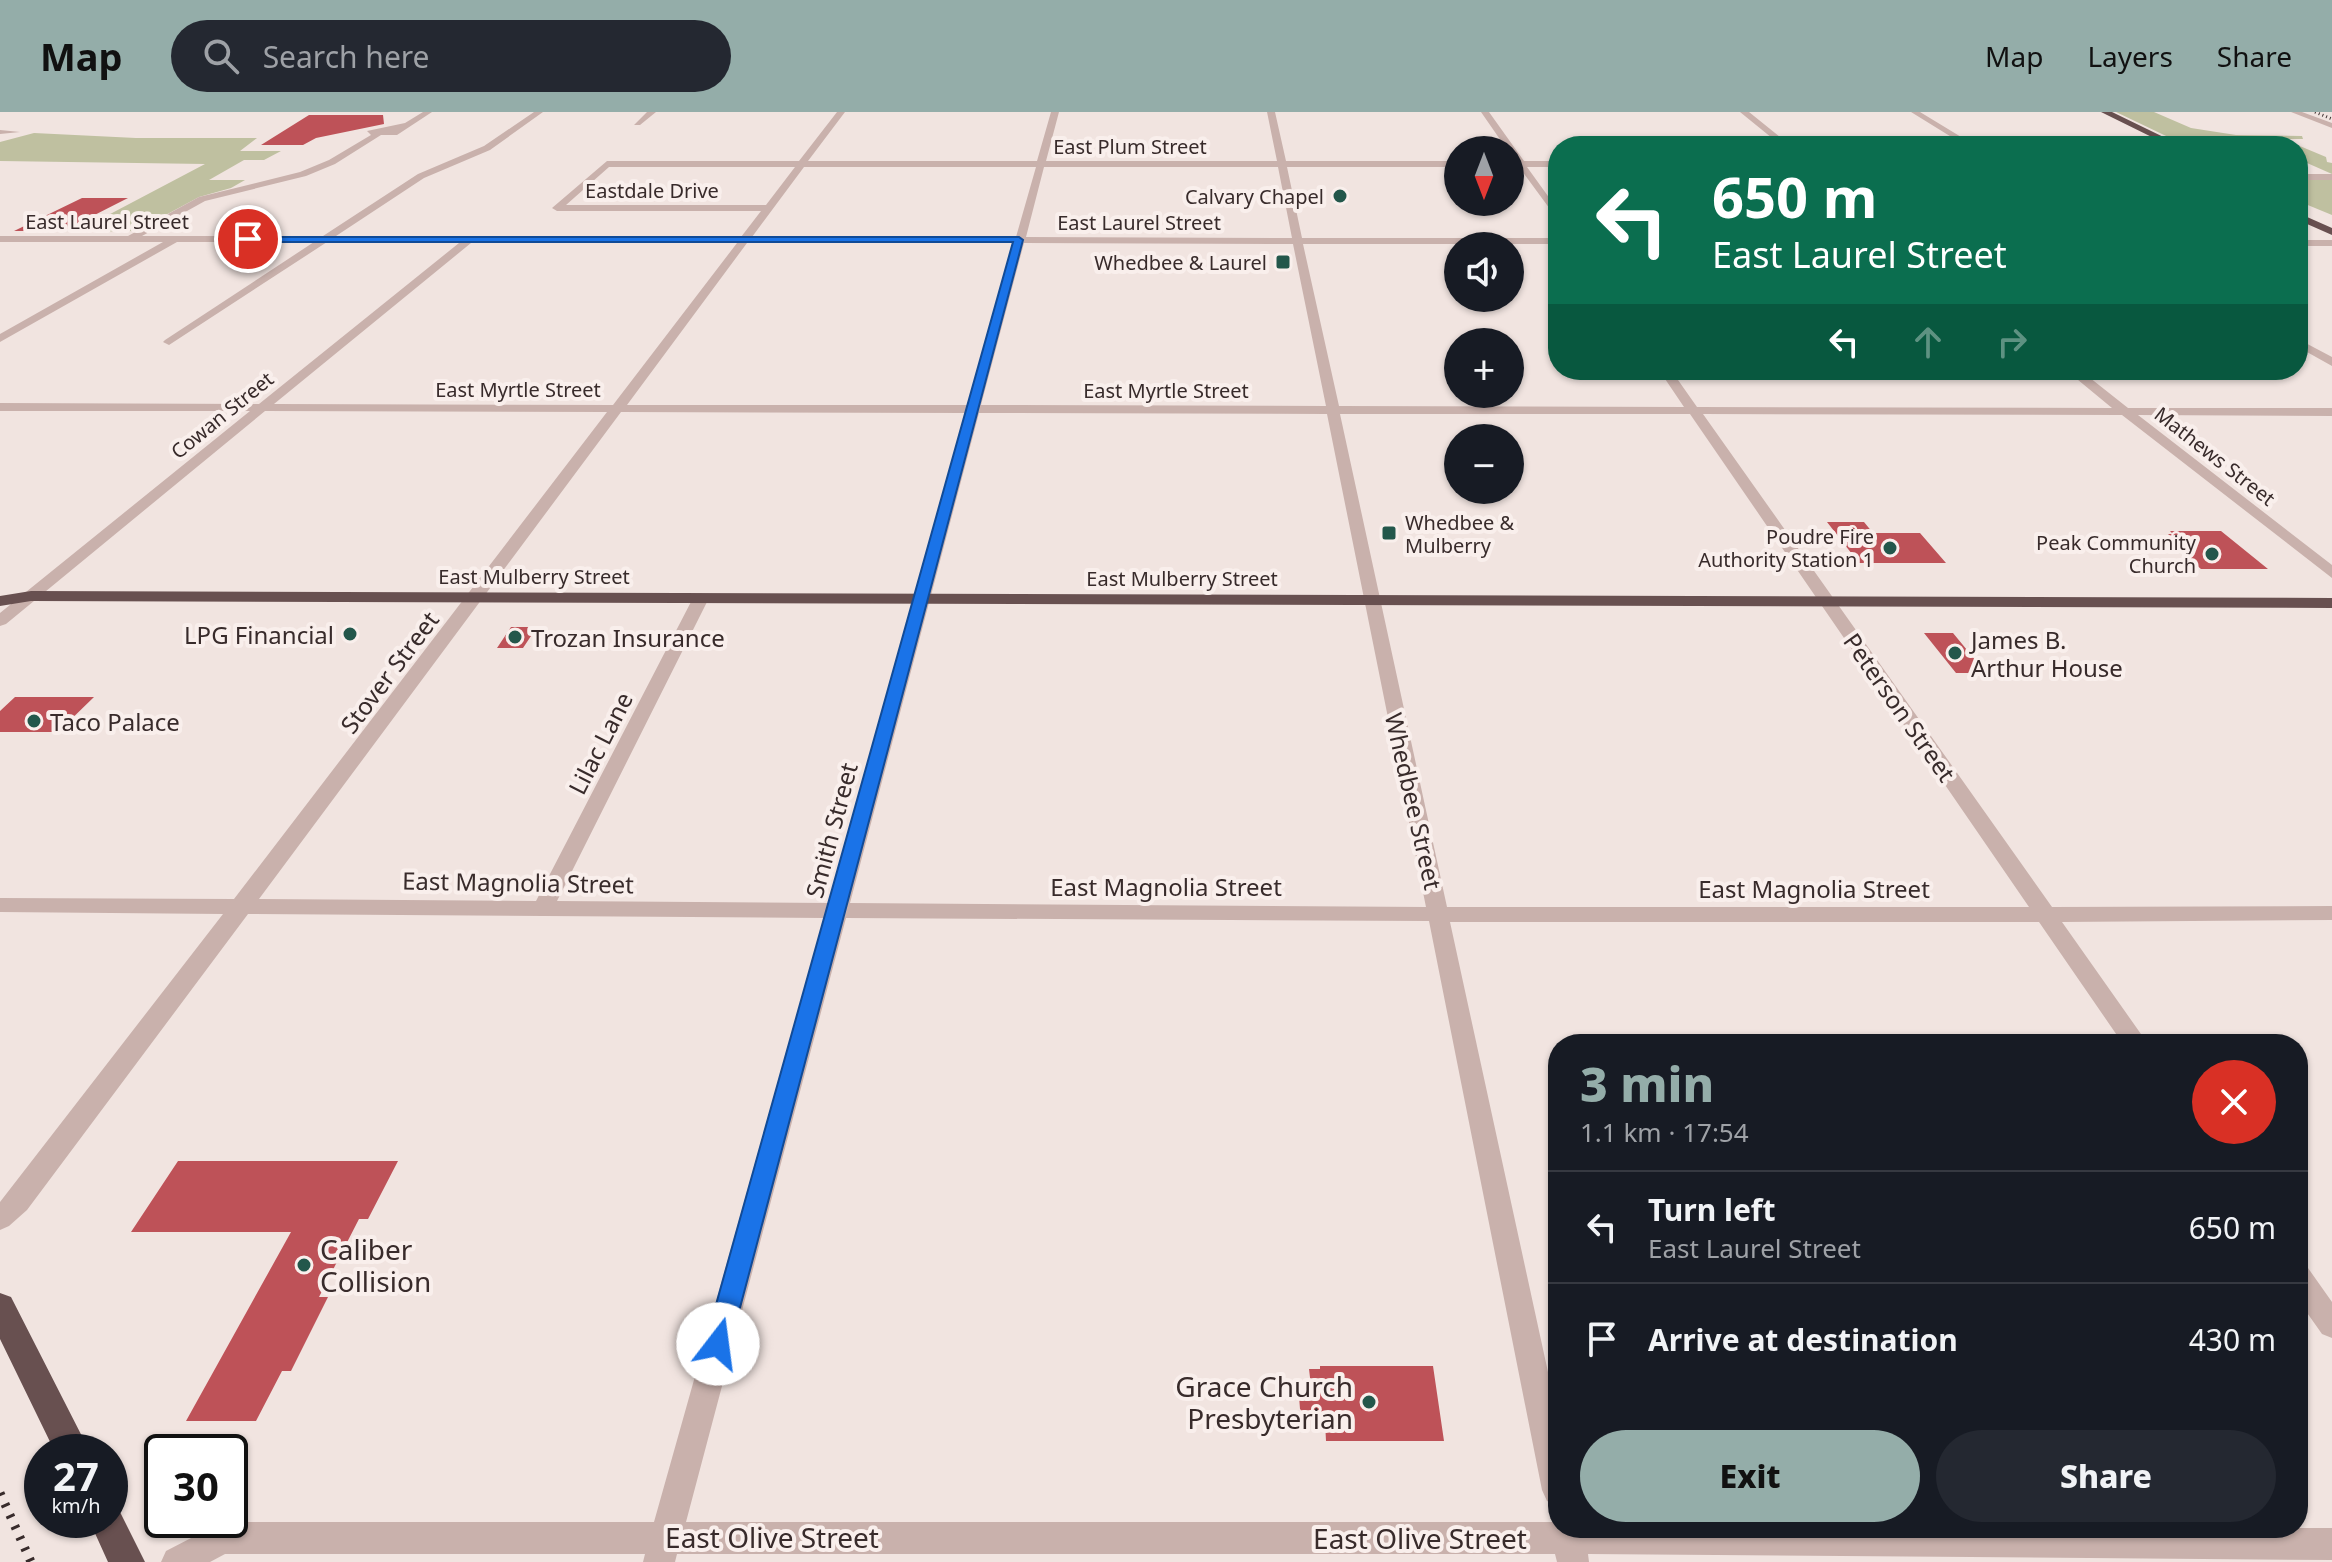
<!DOCTYPE html>
<html lang="en">
<head>
<meta charset="utf-8">
<style>
	:root { --surface:#171b24; --page:#242831; --text:#f1f3f6; --muted:#9ea1a6; --line:#363941; --accent:#94ada9 }
	body { margin:0; font-family:"Noto Sans",sans-serif; background:var(--page); color:var(--text); height:100vh; display:flex; flex-direction:column; font-size:30px; white-space:nowrap }
	* { box-sizing:border-box; margin:0 }
	p { font-size:26px; color:var(--muted) }
	.icon { flex:none; width:44px; height:44px; fill:none; stroke:currentColor; stroke-width:2; stroke-linecap:round; stroke-linejoin:round }
	.map { position:relative; flex:1; overflow:hidden }
	.sheet { position:absolute; left:1548px; top:922px; width:760px; height:504px; display:flex; flex-direction:column; background:var(--surface); border-radius:32px; box-shadow:0 2px 6px #0004 }
	.sheet>* { flex:none }
	.top-card { position:absolute; left:1548px; top:24px; width:760px; height:244px; border-radius:32px; box-shadow:0 2px 6px #0004; background:#0b6e4f; color:#fff; overflow:hidden }
	.needle { width:52px; rotate:180deg }
	.tools { position:absolute; left:1444px; top:24px; display:grid; gap:16px }
	.tools a { display:grid; place-items:center; width:80px; height:80px; border-radius:50%; background:var(--surface); box-shadow:0 2px 6px #0004; font-size:40px }
	.speed { position:absolute; left:24px; top:1322px; display:flex; gap:16px; font-size:40px; font-weight:700; text-align:center }
	.speed>* { display:grid; place-content:center; width:104px; height:104px; border-radius:50%; background:var(--surface); box-shadow:0 2px 6px #0004; line-height:1 }
	.speed small { font-size:20px; font-weight:400 }
	.speed .limit { border:4px solid #111; border-radius:12px; background:#fff; color:#111 }
	.pin { position:absolute; display:grid; place-items:center; width:68px; height:68px; color:#fff; margin:-34px; border:4px solid #fff; border-radius:50%; box-shadow:0 2px 8px #0007 }
	.me { position:absolute; width:88px; margin:-44px; rotate:15deg; stroke-linejoin:round; filter:drop-shadow(0 0 6px #0008) }
	.turn { display:flex; align-items:center; gap:28px; height:168px; padding:0 32px; font-size:36px }
	.turn .icon { width:104px; height:104px; stroke-width:2.5 }
	.turn b { display:block; font-size:56px; line-height:68px }
	.lanes { display:flex; align-items:center; height:76px; padding:0 32px; background:#0003; justify-content:center; gap:40px; direction:ltr }
	.lanes .off { opacity:.35 }
	.round { display:grid; place-items:center; flex:none; width:84px; height:84px; border-radius:42px; background:var(--page) }
	.headline { display:flex; align-items:center; justify-content:space-between; height:136px; padding:0 32px }
	h1 { font-size:48px; font-weight:800; line-height:60px; color:var(--accent) }
	.cta { display:flex; gap:16px; margin-top:auto; padding:16px 32px }
	.cta a { flex:1; height:92px; border-radius:48px; background:var(--accent); color:#111; font-size:32px; font-weight:800; line-height:92px; text-align:center }
	.cta a+a { background:var(--page); color:var(--text) }
	ul { padding:0; list-style:none }
	li { display:flex; align-items:center; gap:24px; height:112px; padding:0 32px; border-top:2px solid var(--line) }
	li div { flex:1 }
	li b { display:block; font-size:30px }
	li em { font-style:normal }
	header { display:flex; align-items:center; gap:48px; box-sizing:border-box; height:112px; padding:0 40px; background:var(--accent); color:#111 }
	header strong { font-size:38px }
	nav { display:flex; gap:44px; margin-inline-start:auto; font-size:28px }
	.search { width:560px; height:72px; background:var(--page); display:flex; align-items:center; gap:20px; box-sizing:border-box; padding:0 28px; border-radius:44px; color:var(--muted); font-size:30px }
	.map>svg:first-child { display:block }
	.green { fill:#bfc0a0 }
	.building { fill:#be5258 }
	.lines { fill:none; stroke-linecap:round; stroke-linejoin:round }
	.minor { fill:#c9b1ac; fill-rule:evenodd }
	.trunk { fill:#685050; fill-rule:evenodd }
	.rail-far1 { stroke:#382b2b; stroke-width:3; stroke-dasharray:1 3; stroke-linecap:butt }
	.rail { stroke:#382b2b; stroke-width:9; stroke-dasharray:3 9; stroke-linecap:butt }
	.route { fill:#1a73e8; stroke:#114b97; stroke-width:2 }
	.poi-dot { fill:#23574b; stroke:#f9efec; stroke-width:3 }
	.labels { text-anchor:middle; dominant-baseline:central; stroke-width:8; stroke-linejoin:round; paint-order:stroke }
	.far-street-label { font-size:20px; fill:#382b2b; stroke:#f9efec }
	.far-poi-label { font-size:20px; fill:#382b2b; stroke:#f9efec; text-anchor:end }
	.poi-label { font-size:24px; fill:#382b2b; stroke:#f9efec; text-anchor:start }
	.street-label { font-size:24px; fill:#382b2b; stroke:#f9efec }
	.near-poi-label { font-size:28px; fill:#382b2b; stroke:#f9efec; text-anchor:start }
	.near-street-label { font-size:28px; fill:#382b2b; stroke:#f9efec }
</style>
</head>
<body>
<header>
<strong>Map</strong>
<div class="search"><svg class="icon" aria-label="search" viewBox="0 0 24 24"><circle cx="10" cy="10" r="6"/><path d="M15 15l6 6"/></svg>Search here</div>
<nav><a>Map</a><a>Layers</a><a>Share</a></nav>
</header>
<div class="map">
<svg width="2332" height="1450" viewBox="0 0 2332 1450">
	<rect width="100%" height="100%" fill="#f1e4e0"/>
	<!-- green -->
	<path class="green" d="M2116 0H2154L2191 16 2236 23 2302 24 2303 27H2283L2326 45 2327 50 2332 51V62L2298 47V34H2187Z
		M34 21 136 26H257L240 39H281L264 48H244L209 68H245L231 76 199 85 136 119 76 120 205 52 0 49V30Z
		M2332 67V103L2298 89V68Z"/>
	<!-- building -->
	<path class="building" d="M309 3H383L384 12 316 26 303 33H261Z
		M82 86H128L63 119H14Z
		M1827 410H1864L1873 421H1920L1946 451H1859Z
		M2170 419H2221L2268 457H2201L2172 432H2175L2172 430H2177L2168 422H2173Z
		M511 515H537L523 536H497Z
		M1924 521H1953L1986 561H1956Z
		M15 585H94L58 620H0V599Z
		M178 1049H398L368 1107H359L319 1185H328L291 1259H282L256 1309H186L291 1120H131Z
		M1320 1254H1433L1444 1329H1326L1325 1309 1310 1308 1300 1297 1299 1284 1311 1274 1309 1257H1320Z"/>
	<g class="lines">
		<!-- minor -->
		<path class="minor" d="M423 0H432L397 23H381L335 52 306 64 205 89 142 124H323L418 62 484 34 534 0H543L490 38 424 66 336 124 741 125 761 99H557L552 96 607 49H799L837 0H845L808 49H1037L1051 0H1059L1046 49H1277L1267 0H1275L1286 49H1458V55H1287L1302 126H1558V132H1303L1339 294 1684 295 1659 258H1671L1697 295 2112 296 2066 258H2080L2128 296H2332V304L2138 303 2332 453V466L2122 303 1703 302 2052 795 2332 794V808L2062 810 2148 932H2123L2039 810H1450L1558 1306V1394L1547 1389 1542 1378 1429 809 846 806 686 1410H1553L1558 1403V1416H2332V1448L1588 1442 1589 1450H1557L1555 1442H677L675 1450H643L645 1442H225L210 1450H161L166 1439 222 1410H654L824 806 248 802 27 1098 9 1114 0 1118V1090L223 802 0 800V786L234 787 607 300 265 299 6 512 0 514V501L250 299H0V291L259 292 459 131 327 130 169 233 163 230 165 228 314 130H177L0 230V222L163 130H0V124H128L199 85 300 60 329 48 371 23 367 19 405 11ZM609 55H795L766 93H566ZM804 55H1036L1016 125H752ZM1044 55H1278L1292 126 1026 125ZM471 131H737L613 293 274 292ZM747 131H1014L969 293H627ZM1024 131 1293 132 1326 294 981 293ZM621 300 966 301 828 791 557 789 709 486 701 481 693 486 536 789 259 787ZM979 301 1327 302 1426 795 850 791ZM1340 302H1690L2029 795H1447Z
			M647 0H656L640 13H634Z
			M1481 0H1489L1524 49H1558V55H1527L1558 98V108L1519 55 1511 54V50L1515 49Z
			M1740 0H1749L1791 34H1782Z
			M1911 0H1920L1976 34H1966Z
			M2291 0H2302L2332 11V16Z
			M0 18 20 20 0 22Z
			M2298 62H2332V68H2298Z
			M2298 128H2332V134H2298Z
			M2298 227 2332 245V254L2298 235Z
			M2298 1153 2308 1156 2332 1190V1226L2322 1222 2298 1188Z"/>
		<!-- trunk -->
		<path class="trunk" d="M2101 0H2112L2182 34H2170Z
			M2298 101 2332 116V123L2298 108Z
			M31 479 2332 486V496L31 489 0 494V484Z
			M0 1181 11 1185 90 1340H55L0 1227Z
			M110 1392 118 1396 145 1450H108L89 1408H110Z"/>
		<!-- rail-far1 -->
		<path class="rail-far1" d="M2315 0 2332 7"/>
		<!-- rail -->
		<path class="rail" d="M0 1381 31 1450"/>
	</g>
	<!-- route -->
	<path class="route" d="M245 125H1019L1023 128 728 1241 718 1245 709 1241 705 1232 1013 130H248Z"/>
	<!-- markers -->
	<g class="poi-dot">
		<circle cx="1340" cy="84" r="8"/>
		<rect x="1275" y="142" width="16" height="16" rx="4"/>
		<rect x="1381" y="413" width="16" height="16" rx="4"/>
		<circle cx="1890" cy="436" r="8"/>
		<circle cx="2212" cy="442" r="8"/>
		<circle cx="350" cy="522" r="8"/>
		<circle cx="515" cy="525" r="8"/>
		<circle cx="1955" cy="541" r="8"/>
		<circle cx="34" cy="609" r="8"/>
		<circle cx="304" cy="1153" r="8"/>
		<circle cx="1369" cy="1290" r="8"/>
	</g>
	<g class="labels">
		<!-- far-street labels -->
		<g class="far-street-label">
			<text x="1130" y="34">East Plum Street</text>
			<text x="652" y="78">Eastdale Drive</text>
			<text x="107" y="109">East Laurel Street</text>
			<text x="1139" y="110">East Laurel Street</text>
			<text x="518" y="277">East Myrtle Street</text>
			<text x="1166" y="278">East Myrtle Street</text>
			<text transform="translate(222 303) rotate(-39)">Cowan Street</text>
			<text transform="translate(2215 344) rotate(38)">Mathews Street</text>
			<text x="534" y="464">East Mulberry Street</text>
			<text x="1182" y="466">East Mulberry Street</text>
		</g>
		<!-- far-poi labels -->
		<g class="far-poi-label">
			<text x="1324" y="84">Calvary Chapel</text>
			<text x="1267" y="150">Whedbee &amp; Laurel</text>
			<text x="1405" y="410" text-anchor="start">Whedbee &amp;<tspan x="1405" dy="23">Mulberry</tspan></text>
			<text x="1874" y="424">Poudre Fire<tspan x="1874" dy="23">Authority Station 1</tspan></text>
			<text x="2196" y="430">Peak Community<tspan x="2196" dy="23">Church</tspan></text>
		</g>
		<!-- poi labels -->
		<g class="poi-label">
			<text x="334" y="522" text-anchor="end">LPG Financial</text>
			<text x="531" y="525">Trozan Insurance</text>
			<text x="1971" y="527">James B.<tspan x="1971" dy="28">Arthur House</tspan></text>
			<text x="50" y="609">Taco Palace</text>
		</g>
		<!-- street labels -->
		<g class="street-label">
			<text transform="translate(389 560) rotate(-53)">Stover Street</text>
			<text transform="translate(1900 595) rotate(55)">Peterson Street</text>
			<text transform="translate(600 631) rotate(-63)">Lilac Lane</text>
			<text transform="translate(1414 689) rotate(77)">Whedbee Street</text>
			<text transform="translate(831 718) rotate(-75)">Smith Street</text>
			<text transform="translate(518 770) rotate(1)">East Magnolia Street</text>
			<text x="1166" y="774">East Magnolia Street</text>
			<text x="1814" y="776">East Magnolia Street</text>
		</g>
		<!-- near-poi labels -->
		<g class="near-poi-label">
			<text x="320" y="1137">Caliber<tspan x="320" dy="32">Collision</tspan></text>
			<text x="1353" y="1274" text-anchor="end">Grace Church<tspan x="1353" dy="32">Presbyterian</tspan></text>
		</g>
		<!-- near-street labels -->
		<g class="near-street-label">
			<text x="772" y="1425">East Olive Street</text>
			<text x="1420" y="1426">East Olive Street</text>
		</g>
	</g>
</svg>
<div class="tools">
<a><svg class="needle" viewBox="-14 -14 28 28"><path d="M0-13l5 13h-10z" fill="#e53935"/><path d="M0 13l5-13h-10z" fill="#9ea1a6"/></svg></a>
<a><svg class="icon" aria-label="sound" viewBox="0 0 24 24"><path d="M4 9h4l5-4v14l-5-4H4zM17 9q2 3 0 6"/></svg></a>
<a>+</a>
<a>−</a>
</div>
<div class="speed"><div>27<small>km/h</small></div><div class="limit">30</div></div>
<div class="pin" style="left:248px;top:127px;background:#d93025"><svg class="icon" aria-label="arrive" viewBox="0 0 24 24"><path d="M6 21V4h12l-3 4 3 4H6"/></svg></div>
<svg class="me" style="left:718px;top:1232px" viewBox="-20 -20 40 40"><circle r="19" fill="#fff"/><path d="M0-13L10 11 0 6-10 11z" fill="#1a73e8"/></svg>
<div class="top-card">
<div class="turn"><svg class="icon" aria-label="left" viewBox="0 0 24 24"><path d="M17 20v-9H6M10 6l-5 5 5 5"/></svg><div><b>650 m</b>East Laurel Street</div></div>
<div class="lanes"><svg class="icon" aria-label="left" viewBox="0 0 24 24"><path d="M17 20v-9H6M10 6l-5 5 5 5"/></svg><svg class="icon off" aria-label="ahead" viewBox="0 0 24 24"><path d="M12 20V5M6 11l6-6 6 6"/></svg><svg class="icon off" aria-label="right" viewBox="0 0 24 24"><path d="M7 20v-9h11M14 6l5 5-5 5"/></svg></div>
</div>
<section class="sheet">
<div class="headline"><div><h1>3 min</h1><p>1.1 km · 17:54</p></div><a class="round" style="background:#d93025;color:#fff"><svg class="icon" aria-label="close" viewBox="0 0 24 24"><path d="M6 6l12 12M18 6L6 18"/></svg></a></div>
<ul>
<li><svg class="icon" aria-label="left" viewBox="0 0 24 24"><path d="M17 20v-9H6M10 6l-5 5 5 5"/></svg><div><b>Turn left</b><p>East Laurel Street</p></div><em>650 m</em></li>
<li><svg class="icon" aria-label="arrive" viewBox="0 0 24 24"><path d="M6 21V4h12l-3 4 3 4H6"/></svg><div><b>Arrive at destination</b></div><em>430 m</em></li>
</ul>
<div class="cta"><a>Exit</a><a>Share</a></div>
</section>
</div>
</body>
</html>
